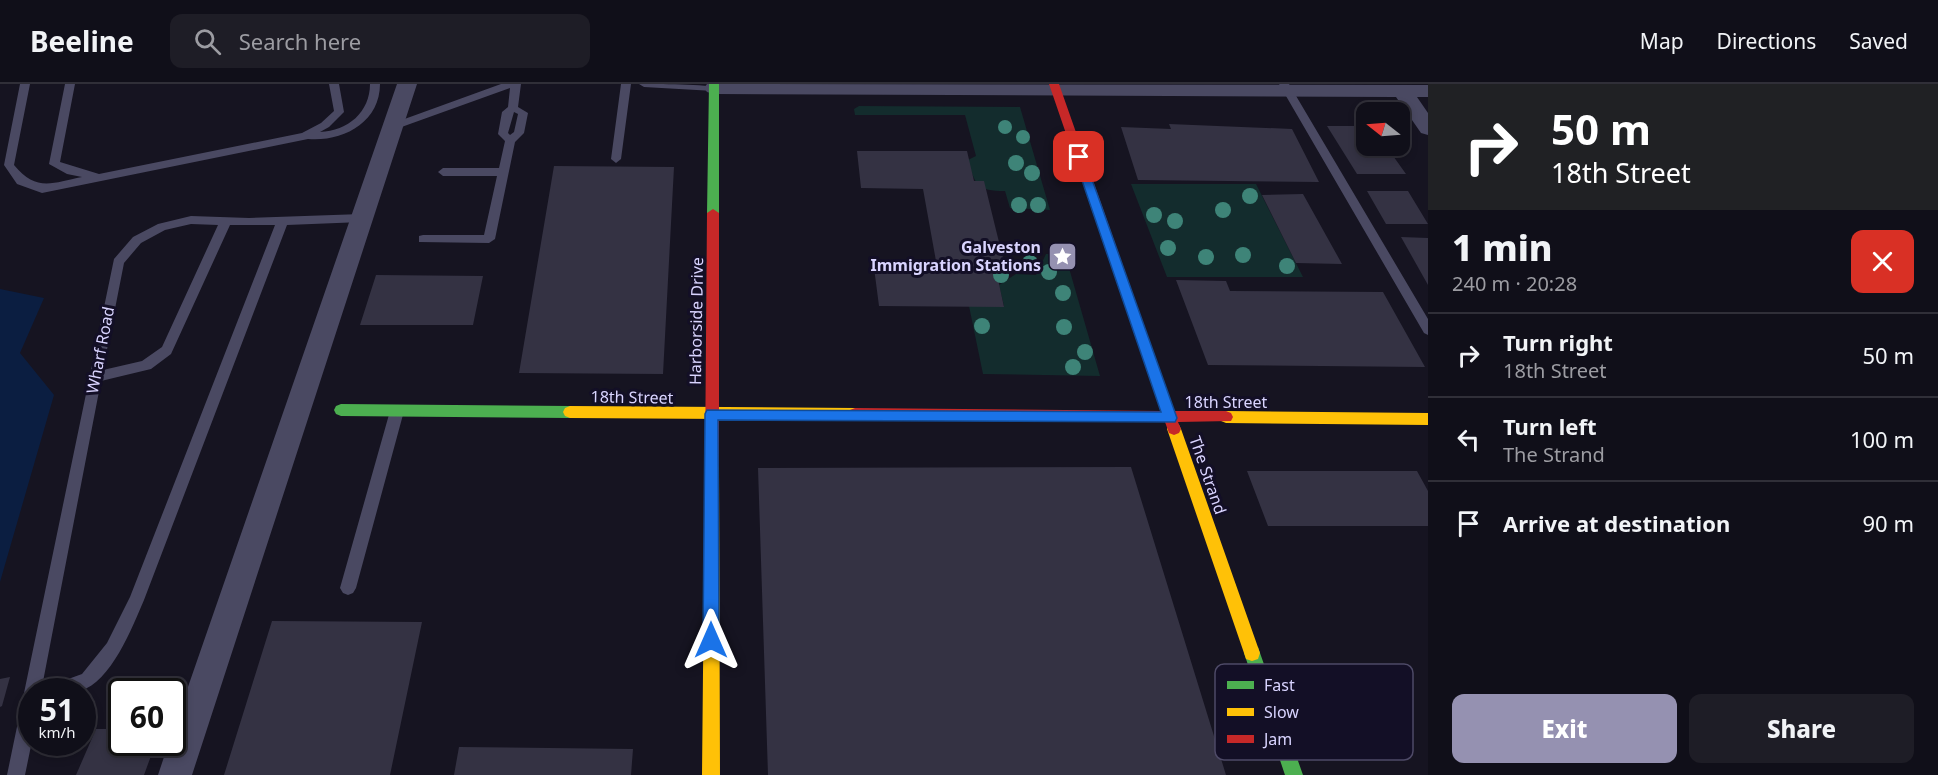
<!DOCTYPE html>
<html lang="en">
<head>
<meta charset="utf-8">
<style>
	:root { --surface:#100f19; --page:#1e1d26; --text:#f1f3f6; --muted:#9c9ca2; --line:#302f38; --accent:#9591b1 }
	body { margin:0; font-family:"Noto Sans",sans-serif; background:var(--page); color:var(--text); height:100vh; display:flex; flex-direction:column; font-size:22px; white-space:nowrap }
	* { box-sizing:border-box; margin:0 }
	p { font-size:20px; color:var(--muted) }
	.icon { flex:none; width:33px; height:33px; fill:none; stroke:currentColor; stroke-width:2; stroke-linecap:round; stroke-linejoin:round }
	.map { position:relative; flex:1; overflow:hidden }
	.side { display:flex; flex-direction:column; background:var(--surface); width:510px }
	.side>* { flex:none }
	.hud { background:#202124; color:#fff; overflow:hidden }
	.needle { width:39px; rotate:287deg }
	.tools { position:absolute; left:1356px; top:18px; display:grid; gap:12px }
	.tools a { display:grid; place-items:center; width:54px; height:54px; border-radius:12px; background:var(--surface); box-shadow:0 3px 9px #0003,0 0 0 2px var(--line); font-size:30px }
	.speed { position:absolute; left:18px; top:594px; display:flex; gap:12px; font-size:30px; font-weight:700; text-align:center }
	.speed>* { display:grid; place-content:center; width:78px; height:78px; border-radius:50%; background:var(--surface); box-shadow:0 3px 9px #0003,0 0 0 2px var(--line); line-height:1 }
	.speed small { font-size:15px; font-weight:400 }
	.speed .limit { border:3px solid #111; border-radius:9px; background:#fff; color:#111 }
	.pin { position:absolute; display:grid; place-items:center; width:51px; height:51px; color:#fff; margin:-26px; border-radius:12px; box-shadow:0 3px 9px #0006 }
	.me { position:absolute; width:66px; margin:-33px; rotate:0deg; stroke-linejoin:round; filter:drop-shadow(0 0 4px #0008) }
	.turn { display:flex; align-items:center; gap:21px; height:126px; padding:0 24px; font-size:27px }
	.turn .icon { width:78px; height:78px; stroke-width:2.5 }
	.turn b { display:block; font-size:42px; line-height:51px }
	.round { display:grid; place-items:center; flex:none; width:63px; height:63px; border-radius:12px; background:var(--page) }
	.head { display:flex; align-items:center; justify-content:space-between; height:102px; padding:0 24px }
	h1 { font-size:36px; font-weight:800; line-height:45px }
	.action { display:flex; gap:12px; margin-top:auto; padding:12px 24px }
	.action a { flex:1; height:69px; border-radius:12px; background:var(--accent); color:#fff; font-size:24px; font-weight:800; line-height:69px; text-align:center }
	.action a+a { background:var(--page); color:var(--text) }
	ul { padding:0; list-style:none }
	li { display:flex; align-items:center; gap:18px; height:84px; padding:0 24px; border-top:2px solid var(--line) }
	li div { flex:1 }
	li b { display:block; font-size:22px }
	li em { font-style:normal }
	header { display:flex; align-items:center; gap:36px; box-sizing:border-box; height:84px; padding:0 30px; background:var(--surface); border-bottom:2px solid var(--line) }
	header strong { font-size:28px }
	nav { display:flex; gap:33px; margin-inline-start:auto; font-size:21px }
	.search { width:420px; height:54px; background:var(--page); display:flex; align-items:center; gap:15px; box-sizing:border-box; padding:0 21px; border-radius:12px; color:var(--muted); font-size:22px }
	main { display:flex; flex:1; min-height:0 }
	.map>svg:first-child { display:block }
	.green { fill:#132c2d }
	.water { fill:#0b1e41 }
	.building { fill:#343243 }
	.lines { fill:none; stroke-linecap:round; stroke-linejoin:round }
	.lane { fill:#4a4962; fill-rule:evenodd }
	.street { fill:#4a4962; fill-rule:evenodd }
	.fast { fill:#4caf50; fill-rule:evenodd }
	.slow { fill:#ffc107; fill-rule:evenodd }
	.jam { fill:#c62828; fill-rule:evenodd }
	.tree { fill:#3e8478 }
	.route { fill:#1a73e8; stroke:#114b97; stroke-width:1.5 }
	.labels { text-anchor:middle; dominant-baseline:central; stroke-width:6; stroke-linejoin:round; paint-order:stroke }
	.poi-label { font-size:16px; font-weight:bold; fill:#d9d4ff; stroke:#130f26; text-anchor:end }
	.street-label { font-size:16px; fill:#d9d4ff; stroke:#130f26 }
	.key { fill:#130f26; stroke:#4e4a67; stroke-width:1.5 }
	.key-label { font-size:16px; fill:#d9d4ff }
</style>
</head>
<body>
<header>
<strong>Beeline</strong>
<div class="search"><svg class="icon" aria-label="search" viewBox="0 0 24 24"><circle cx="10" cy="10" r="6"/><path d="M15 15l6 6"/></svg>Search here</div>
<nav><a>Map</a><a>Directions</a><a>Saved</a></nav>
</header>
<main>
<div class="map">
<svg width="1428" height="691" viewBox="0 0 1428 691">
	<rect width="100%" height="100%" fill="#161421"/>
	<!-- green -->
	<path class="green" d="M859 22 1020 23 1050 126 1010 124 1005 107C977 107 975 101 968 76L976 72 965 31H855L854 25Z
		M1131 100H1256L1303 193H1167Z
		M1046 170H1065L1100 292 983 290 969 222H1004L999 201 1016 190 1036 191Z"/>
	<!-- water -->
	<path class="water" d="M0 205 44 214 20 269 54 311 0 498Z"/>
	<!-- building -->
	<path class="building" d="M1169 40 1292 45 1319 98 1138 96 1121 43 1171 45Z
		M1327 42H1366V62H1386L1406 90H1357Z
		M857 67H967L974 97H984L996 146 1006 186H996L1004 223 879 222 873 176 936 177 923 105 861 104Z
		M554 82 674 83 663 290 519 289Z
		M1367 107H1408L1428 140H1386Z
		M1303 110 1342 180 1296 179 1262 111Z
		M1401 153 1428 154V201Z
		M376 191 483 192 473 241H360Z
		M1176 196 1226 197 1230 207 1383 208 1425 283 1208 281Z
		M1131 383 1226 691H768L758 384Z
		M1247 387H1417L1428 407V442H1268Z
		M272 537 422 538 390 691H224Z
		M10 593 2 622 0 623V595Z
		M96 645H122V658H156L144 691H76Z
		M459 663 633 665 631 691H454Z"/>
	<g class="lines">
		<!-- lane -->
		<path class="lane" d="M20 0H30L14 81C36 108 52 99 82 93L67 90 49 80 65 0H75L60 78 99 90 302 49 321 39 334 27 329 0H339L344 28 329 43 320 48C348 47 370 28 370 0H380C380 39 342 58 308 55L42 109 17 100 4 81Z
			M501 0H521L518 23 528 29 524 49 515 58 495 155 489 159 419 158V152L423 151H484L497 92H443L438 88 443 84H499L505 57 498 50 502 28 508 23 510 4 396 45 392 46 387 43 388 41ZM514 28 518 30 514 48 510 51 508 49Z
			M621 0H631L621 75 616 79 611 75Z
			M639 0C656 0 708 0 719 4L714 7 644 3Z
			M1279 0H1289L1428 235V251L1424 249Z
			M362 130 368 134 362 138 287 141 144 516C132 544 111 598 80 607 70 609 57 608 47 608L49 602 82 590 107 559 130 513 275 141H230L171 270 151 285 101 297 41 608H32V657L25 691H7L114 175 133 153 158 140 191 132 249 134ZM191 140 218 141 162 263 142 277 103 286 124 179 141 159 165 146Z
			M397 321 402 323 404 327 356 504 353 509 348 511 343 509 340 504 390 327 392 323Z"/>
		<!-- street -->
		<path class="street" d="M397 0H417L192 691H158L169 658H172V649Z
			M707 0 1428 1V13H1417L1428 29V51L1421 49 1396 13 714 10 707 8 704 4Z"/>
		<!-- fast -->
		<path class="fast" d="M709 0H719V129L713 133 707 129Z
			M341 320 570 322 575 324 577 328 575 332 570 334 341 332 336 330 334 326 336 322Z
			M1252 561 1258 563 1260 569 1303 691H1285L1244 569 1246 563Z"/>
		<!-- slow -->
		<path class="slow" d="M570 322 855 324 860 326 862 330 860 334 855 336 570 334 565 332 563 328 565 324Z
			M1226 327 1428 329V341L1226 339 1221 337 1219 333 1221 329Z
			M1174 339 1179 341 1181 345 1260 569 1258 575 1252 577 1246 575 1244 569 1167 345 1169 341Z
			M712 376 717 378 719 382 720 691H702L705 382 707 378Z"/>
		<!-- jam -->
		<path class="jam" d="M1049 0H1059L1174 327H1226L1231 329 1233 333 1231 337 1178 338 1181 345 1179 349 1174 351 1169 349 1165 338 850 334 848 330 850 326 855 324 1161 327Z
			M713 125 719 129V382L717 386 712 388 707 386 705 382 707 129Z"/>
	</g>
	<!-- trees -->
	<g class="tree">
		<circle cx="1005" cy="43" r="7"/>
		<circle cx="1023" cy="53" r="7"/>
		<circle cx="1016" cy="79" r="8"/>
		<circle cx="1032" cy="89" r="8"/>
		<circle cx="1250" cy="112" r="8"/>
		<circle cx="1019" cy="121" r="8"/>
		<circle cx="1038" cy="121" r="8"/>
		<circle cx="1223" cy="126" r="8"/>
		<circle cx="1154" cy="131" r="8"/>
		<circle cx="1175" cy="137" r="8"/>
		<circle cx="1168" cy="164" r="8"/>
		<circle cx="1243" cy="171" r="8"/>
		<circle cx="1206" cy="173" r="8"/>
		<circle cx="1030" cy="179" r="8"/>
		<circle cx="1287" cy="182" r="8"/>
		<circle cx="1049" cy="188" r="8"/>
		<circle cx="1001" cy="191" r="8"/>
		<circle cx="1063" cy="209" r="8"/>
		<circle cx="982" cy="242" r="8"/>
		<circle cx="1064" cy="243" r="8"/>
		<circle cx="1085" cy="268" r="8"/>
		<circle cx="1073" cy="283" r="8"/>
	</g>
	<!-- route -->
	<path class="route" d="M1079 69 1084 73 1177 334 1175 338 718 336 719 556 717 561 711 564 705 561 703 556 705 330 707 326 1161 328 1074 73Z"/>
	<!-- icons -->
	<defs>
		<symbol id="sight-square" viewBox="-11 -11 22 22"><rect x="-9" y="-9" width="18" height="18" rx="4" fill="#9591b1" stroke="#130f26"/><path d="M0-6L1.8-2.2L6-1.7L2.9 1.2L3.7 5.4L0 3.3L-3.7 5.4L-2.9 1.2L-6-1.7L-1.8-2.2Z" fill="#fff"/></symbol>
	</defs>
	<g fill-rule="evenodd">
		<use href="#sight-square" x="1046" y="156" width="33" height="33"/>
	</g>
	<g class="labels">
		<!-- poi labels -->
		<g class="poi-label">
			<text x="1041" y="163">Galveston<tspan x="1041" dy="18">Immigration Stations</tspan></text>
		</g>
		<!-- street labels -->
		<g class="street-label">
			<text transform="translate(696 237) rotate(-89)">Harborside Drive</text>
			<text transform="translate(100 266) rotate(-79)">Wharf Road</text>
			<text transform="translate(632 313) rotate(1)">18th Street</text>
			<text x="1226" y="318">18th Street</text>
			<text transform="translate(1208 391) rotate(71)">The Strand</text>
		</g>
	</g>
	<!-- legend -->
	<rect x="1215" y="580" width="198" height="96" rx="9" class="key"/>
	<rect x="1227" y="597" width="27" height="8" fill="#4caf50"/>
	<rect x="1227" y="624" width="27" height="8" fill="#ffc107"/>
	<rect x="1227" y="651" width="27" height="8" fill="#c62828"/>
	<g class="key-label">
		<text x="1264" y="607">Fast</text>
		<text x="1264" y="634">Slow</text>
		<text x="1264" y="661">Jam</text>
	</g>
</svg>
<div class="tools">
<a><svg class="needle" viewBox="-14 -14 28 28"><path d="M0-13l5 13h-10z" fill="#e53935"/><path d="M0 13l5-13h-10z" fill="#9c9ca2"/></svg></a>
</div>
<div class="speed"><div>51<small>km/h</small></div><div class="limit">60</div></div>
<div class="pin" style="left:1079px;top:73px;background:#d93025"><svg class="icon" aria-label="arrive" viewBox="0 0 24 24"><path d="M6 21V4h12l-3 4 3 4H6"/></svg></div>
<svg class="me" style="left:711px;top:556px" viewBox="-20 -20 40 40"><path d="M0-17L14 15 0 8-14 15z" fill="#1a73e8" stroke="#fff" stroke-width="4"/></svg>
</div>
<section class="side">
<div class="hud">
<div class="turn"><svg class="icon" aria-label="right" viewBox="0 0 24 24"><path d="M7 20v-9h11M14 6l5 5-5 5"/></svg><div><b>50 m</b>18th Street</div></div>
</div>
<div class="head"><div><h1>1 min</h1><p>240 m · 20:28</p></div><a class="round" style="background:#d93025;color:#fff"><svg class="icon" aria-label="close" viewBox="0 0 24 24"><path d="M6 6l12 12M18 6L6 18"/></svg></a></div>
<ul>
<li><svg class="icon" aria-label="right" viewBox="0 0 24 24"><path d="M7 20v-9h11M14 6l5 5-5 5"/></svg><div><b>Turn right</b><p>18th Street</p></div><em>50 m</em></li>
<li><svg class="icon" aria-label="left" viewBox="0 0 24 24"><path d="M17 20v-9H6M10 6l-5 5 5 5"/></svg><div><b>Turn left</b><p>The Strand</p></div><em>100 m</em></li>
<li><svg class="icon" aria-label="arrive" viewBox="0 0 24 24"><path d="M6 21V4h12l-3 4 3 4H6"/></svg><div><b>Arrive at destination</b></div><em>90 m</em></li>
</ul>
<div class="action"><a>Exit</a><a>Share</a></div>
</section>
</main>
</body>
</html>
